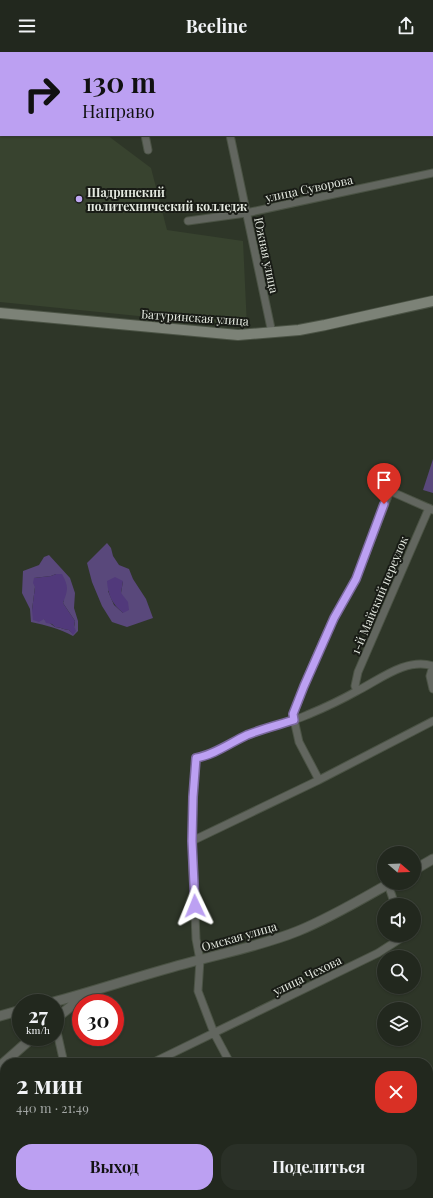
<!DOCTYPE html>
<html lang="ru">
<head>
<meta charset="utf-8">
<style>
	:root { --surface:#22281e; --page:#2a3027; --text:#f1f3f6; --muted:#a2a6a4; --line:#3f443c; --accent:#bca0f2 }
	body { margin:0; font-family:"Playfair Display",serif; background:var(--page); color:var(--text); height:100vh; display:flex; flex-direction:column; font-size:15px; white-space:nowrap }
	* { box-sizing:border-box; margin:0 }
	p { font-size:13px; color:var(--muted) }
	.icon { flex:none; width:22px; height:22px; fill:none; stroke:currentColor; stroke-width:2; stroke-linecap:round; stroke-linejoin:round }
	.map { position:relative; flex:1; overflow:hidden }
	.details { position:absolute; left:0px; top:1006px; width:433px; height:140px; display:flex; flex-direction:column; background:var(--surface); border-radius:16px 16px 0 0; box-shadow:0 1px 3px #0004,0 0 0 1px var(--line) }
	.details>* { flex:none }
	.guide { position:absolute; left:0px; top:0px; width:433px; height:84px; box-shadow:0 1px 3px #0004,0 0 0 1px var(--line); background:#bca0f2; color:#111; overflow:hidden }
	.needle { width:26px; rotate:109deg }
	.tools { position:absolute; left:377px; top:794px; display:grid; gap:8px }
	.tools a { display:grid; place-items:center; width:44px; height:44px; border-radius:50%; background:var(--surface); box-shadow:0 1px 3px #0004,0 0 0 1px var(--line); font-size:20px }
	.speed { position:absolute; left:12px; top:942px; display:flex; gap:8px; font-size:20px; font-weight:700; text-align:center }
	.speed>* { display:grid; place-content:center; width:52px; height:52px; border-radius:50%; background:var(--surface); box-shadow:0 1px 3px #0004,0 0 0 1px var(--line); line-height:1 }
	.speed small { font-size:10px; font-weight:400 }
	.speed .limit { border:6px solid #d22; background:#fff; color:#111 }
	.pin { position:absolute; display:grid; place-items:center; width:34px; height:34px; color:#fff; margin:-41px -17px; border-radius:50% 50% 50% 0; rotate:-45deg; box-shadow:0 0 4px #0007 }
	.pin .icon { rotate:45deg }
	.me { position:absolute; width:44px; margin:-22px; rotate:358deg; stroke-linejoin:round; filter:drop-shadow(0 0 3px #0008) }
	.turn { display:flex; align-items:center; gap:14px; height:84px; padding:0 16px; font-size:18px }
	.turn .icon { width:52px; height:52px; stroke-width:2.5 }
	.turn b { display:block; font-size:28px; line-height:34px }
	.round { display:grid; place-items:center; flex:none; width:42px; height:42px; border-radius:16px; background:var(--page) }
	.headline { display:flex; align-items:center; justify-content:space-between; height:68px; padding:0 16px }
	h1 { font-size:24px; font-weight:700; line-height:30px }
	.action { display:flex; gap:8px; margin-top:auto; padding:8px 16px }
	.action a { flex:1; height:46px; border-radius:16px; background:var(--accent); color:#111; font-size:16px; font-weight:700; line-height:46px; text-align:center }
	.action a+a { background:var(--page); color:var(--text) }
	header { display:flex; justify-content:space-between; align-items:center; height:52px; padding:0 16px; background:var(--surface); font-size:18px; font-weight:700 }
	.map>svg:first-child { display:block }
	.built { fill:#38432f }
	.green { fill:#59487b; fill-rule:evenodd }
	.water { fill:#51397b }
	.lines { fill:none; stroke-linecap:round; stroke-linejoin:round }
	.minor-casing { stroke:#4b5345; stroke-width:9 }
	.tertiary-casing { stroke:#4b5345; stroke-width:11 }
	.secondary-casing { stroke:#4b5345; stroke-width:12 }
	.minor { stroke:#62665f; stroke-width:7 }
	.tertiary { stroke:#62665f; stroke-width:9 }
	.secondary { stroke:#7c8277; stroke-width:10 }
	.route-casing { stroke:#7a689d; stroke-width:10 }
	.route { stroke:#bca0f2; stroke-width:7 }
	.poi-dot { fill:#c0a8f3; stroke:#191c16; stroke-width:1.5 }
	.labels { text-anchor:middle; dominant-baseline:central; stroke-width:4; stroke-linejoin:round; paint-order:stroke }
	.street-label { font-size:12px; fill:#e4e9e0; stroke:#191c16 }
	.poi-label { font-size:12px; font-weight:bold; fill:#e4e9e0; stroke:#191c16; text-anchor:start }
</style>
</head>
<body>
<header><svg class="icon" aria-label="menu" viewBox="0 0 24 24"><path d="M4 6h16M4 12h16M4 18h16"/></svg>Beeline<svg class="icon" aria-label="share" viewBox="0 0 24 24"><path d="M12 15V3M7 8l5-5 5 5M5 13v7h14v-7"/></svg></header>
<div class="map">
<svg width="433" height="1146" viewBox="0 0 433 1146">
	<rect width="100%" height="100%" fill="#2e3628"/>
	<!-- built -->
	<path class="built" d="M0 4 1 83H107L151 116 167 178 243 189 247 275 0 250Z"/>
	<!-- green -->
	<path class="green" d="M433 407V441L423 438Z
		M107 491 111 496 113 504 119 513 129 517 133 527 146 547 153 566 127 575 112 570 102 554 92 530 87 511ZM123 529 121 541 123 561 114 553 108 539Z
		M49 503 70 526 75 541 74 556 78 569V579L73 584C60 577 46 573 31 570L30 557 22 541 23 519 39 513 44 505ZM56 522 64 548 63 551 75 569 73 582 69 578C64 578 61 575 55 575L32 558 35 535 34 526 51 524Z"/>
	<!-- water -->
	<path class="water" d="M56 522H62C69 535 68 538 63 551L75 569 74 574 76 579 73 583 69 578C64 578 61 575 55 575L52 572 46 571 44 567 39 570 33 568 32 558 35 535 33 531 34 526 51 524Z
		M115 525 123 529 121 541 128 550 129 558 123 561C112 552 108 543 107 529Z"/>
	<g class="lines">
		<defs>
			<path id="minor" d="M34 0 35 1
				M128 0V1
				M212 0 213 1
				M292 0V1
				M400 1 405 0
				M145 83 148 98
				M230 83 272 281
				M188 169 246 161 433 121
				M433 614 430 624 433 637
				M357 639 355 634 358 620 429 456
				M319 728 299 690 293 663 304 634 322 592 334 566 356 527 390 439 433 458
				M192 789 319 728 433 669
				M388 832 395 853
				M55 971 64 1011
				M152 1011 378 901 406 883
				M230 1011 214 981 198 939 200 908 196 887 192 789 193 745 196 706C214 703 229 691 246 684 266 675 287 672 307 663 324 656 341 648 357 639 379 628 407 605 433 614
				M0 1132 5 1128
				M168 1141 173 1146
				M221 1141 224 1146
				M298 1141 300 1146"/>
			<path id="tertiary" d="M414 818 433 807
				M50 951C95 939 139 924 184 912 223 901 261 894 298 879 330 866 360 848 390 831
				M0 964 21 958
				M55 967 84 944
				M0 1014 33 985"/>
			<path id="secondary" d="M0 261 238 283 299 278 325 273 433 249"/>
		</defs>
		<!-- minor casing -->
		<use href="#minor" class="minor-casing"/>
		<!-- tertiary casing -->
		<use href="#tertiary" class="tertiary-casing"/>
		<!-- secondary casing -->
		<use href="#secondary" class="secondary-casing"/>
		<!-- minor -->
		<use href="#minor" class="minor"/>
		<!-- tertiary -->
		<use href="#tertiary" class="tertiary"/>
		<!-- secondary -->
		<use href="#secondary" class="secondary"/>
	</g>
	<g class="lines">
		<defs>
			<path id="route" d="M195 854 192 789 193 745 196 706C214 703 230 691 247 683 262 677 278 673 294 668L293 662 304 634 334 566 356 527 384 452"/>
		</defs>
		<!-- route casing -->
		<use href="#route" class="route-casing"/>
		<!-- route -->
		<use href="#route" class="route"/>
	</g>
	<!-- markers -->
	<circle class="poi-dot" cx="79" cy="147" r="4"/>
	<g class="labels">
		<!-- street labels -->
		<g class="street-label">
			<text transform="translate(309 136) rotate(-12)">улица Суворова</text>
			<text transform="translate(267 203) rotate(78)">Южная улица</text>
			<text transform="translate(195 265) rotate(4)">Батуринская улица</text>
			<text transform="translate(379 543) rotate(-67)">1-й Майский переулок</text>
			<text transform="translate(239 884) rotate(-16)">Омская улица</text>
			<text transform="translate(307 923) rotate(-26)">улица Чехова</text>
		</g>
		<!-- poi labels -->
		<g class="poi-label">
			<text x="87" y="140">Шадринский<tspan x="87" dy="14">политехнический колледж</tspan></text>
		</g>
	</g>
</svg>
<div class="tools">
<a><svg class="needle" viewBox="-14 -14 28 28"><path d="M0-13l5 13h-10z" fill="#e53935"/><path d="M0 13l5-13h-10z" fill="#a2a6a4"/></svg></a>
<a><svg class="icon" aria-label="sound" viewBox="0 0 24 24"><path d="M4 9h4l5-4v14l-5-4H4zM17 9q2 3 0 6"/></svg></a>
<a><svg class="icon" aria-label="search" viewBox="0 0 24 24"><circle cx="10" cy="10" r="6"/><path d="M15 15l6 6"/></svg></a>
<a><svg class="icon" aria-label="layers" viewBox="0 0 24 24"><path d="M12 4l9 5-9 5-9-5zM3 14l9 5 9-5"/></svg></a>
</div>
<div class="speed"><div>27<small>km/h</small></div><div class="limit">30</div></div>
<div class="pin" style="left:384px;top:452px;background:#d93025"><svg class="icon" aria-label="arrive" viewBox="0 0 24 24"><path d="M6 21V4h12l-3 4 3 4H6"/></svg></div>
<svg class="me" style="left:195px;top:854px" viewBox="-20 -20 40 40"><path d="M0-17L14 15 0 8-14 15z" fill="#bca0f2" stroke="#fff" stroke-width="4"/></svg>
<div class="guide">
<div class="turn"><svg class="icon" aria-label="right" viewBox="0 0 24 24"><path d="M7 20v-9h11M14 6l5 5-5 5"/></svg><div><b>130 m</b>Направо</div></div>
</div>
<section class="details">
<div class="headline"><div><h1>2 мин</h1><p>440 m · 21:49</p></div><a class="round" style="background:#d93025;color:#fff"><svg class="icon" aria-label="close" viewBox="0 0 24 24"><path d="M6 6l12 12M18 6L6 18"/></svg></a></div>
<div class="action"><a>Выход</a><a>Поделиться</a></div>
</section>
</div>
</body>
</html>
